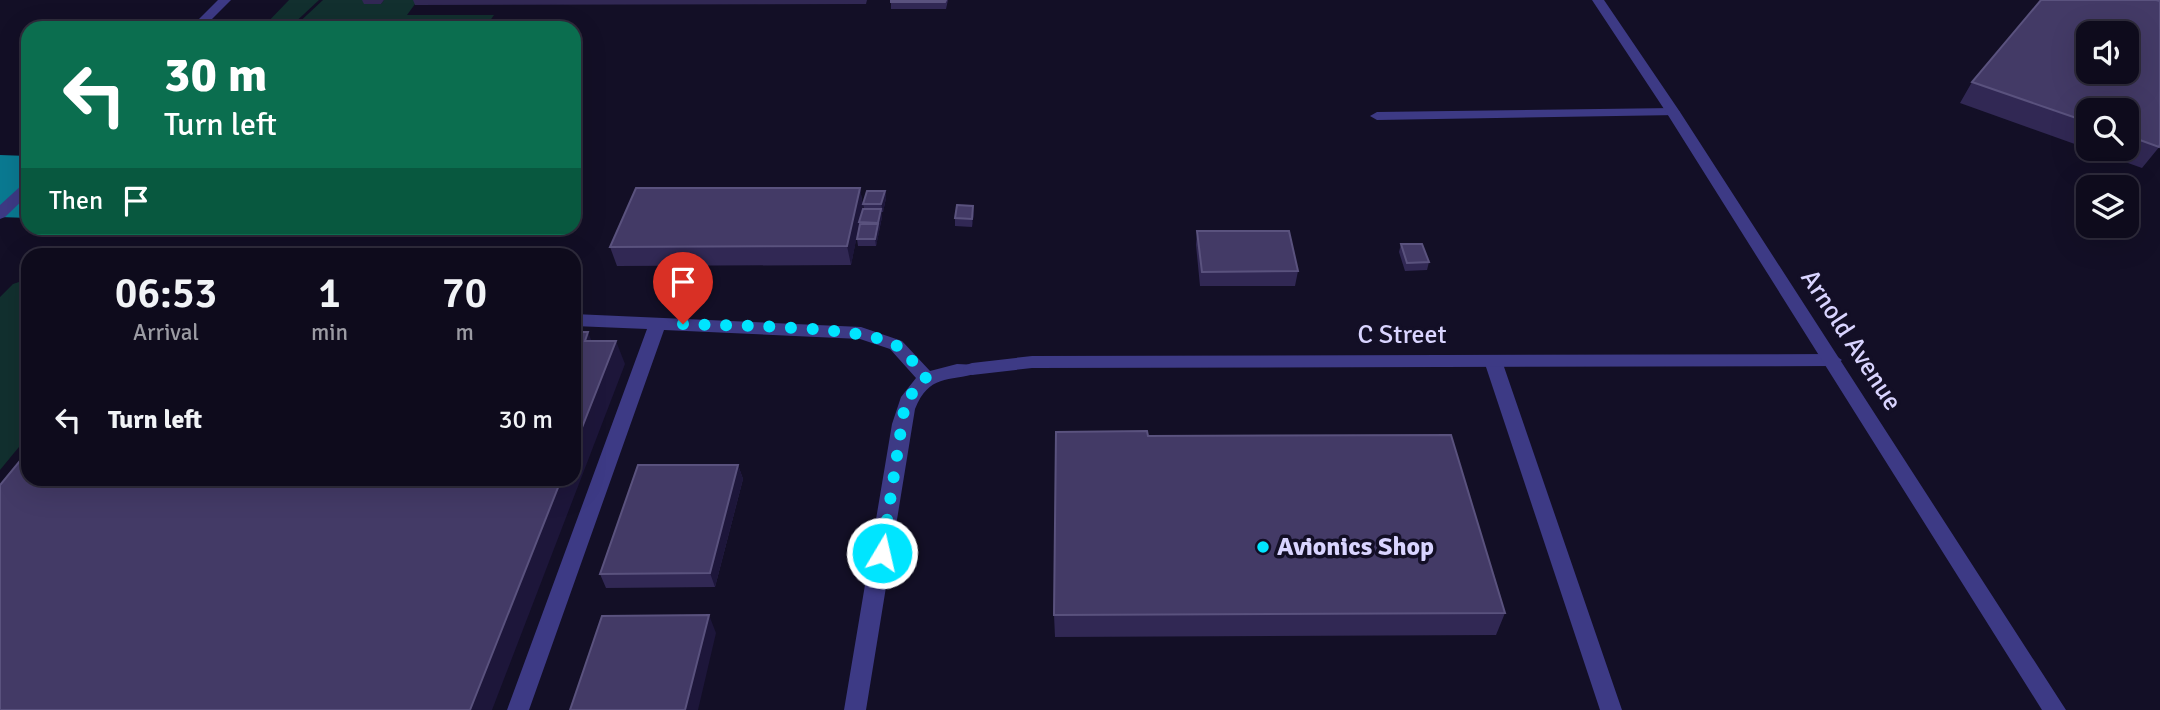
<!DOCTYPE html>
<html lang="en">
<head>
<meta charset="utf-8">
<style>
	:root { --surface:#0e0b1c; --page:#1c1929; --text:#f1f3f6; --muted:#9b9ba3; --line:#2e2b3b }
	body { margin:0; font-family:Signika,sans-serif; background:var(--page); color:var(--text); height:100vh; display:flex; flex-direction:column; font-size:26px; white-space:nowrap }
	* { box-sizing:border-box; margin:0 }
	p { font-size:23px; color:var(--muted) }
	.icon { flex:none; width:38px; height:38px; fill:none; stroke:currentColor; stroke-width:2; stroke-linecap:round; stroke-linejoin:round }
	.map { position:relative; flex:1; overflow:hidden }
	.panel { position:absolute; left:21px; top:248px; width:560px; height:238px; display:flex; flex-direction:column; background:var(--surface); border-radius:21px; box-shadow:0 7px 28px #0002,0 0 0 2px var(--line) }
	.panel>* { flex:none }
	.hud { position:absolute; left:21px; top:21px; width:560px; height:214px; border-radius:21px; box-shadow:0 7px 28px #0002,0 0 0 2px var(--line); background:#0b6e4f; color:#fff; overflow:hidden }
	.controls { position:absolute; left:2076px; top:21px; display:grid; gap:14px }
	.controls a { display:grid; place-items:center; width:63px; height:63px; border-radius:14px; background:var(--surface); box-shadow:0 7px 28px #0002,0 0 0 2px var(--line); font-size:35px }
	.pin { position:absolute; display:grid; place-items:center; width:60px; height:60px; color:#fff; margin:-72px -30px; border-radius:50% 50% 50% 0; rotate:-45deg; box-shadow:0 0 7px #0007 }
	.pin .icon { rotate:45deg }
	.me { position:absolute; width:77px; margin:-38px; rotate:9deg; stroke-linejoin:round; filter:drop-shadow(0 0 5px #0008) }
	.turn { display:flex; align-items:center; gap:24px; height:147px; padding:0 28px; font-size:32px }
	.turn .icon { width:91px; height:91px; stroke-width:2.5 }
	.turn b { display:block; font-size:49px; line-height:60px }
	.then { display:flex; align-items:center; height:66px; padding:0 28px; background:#0003; gap:14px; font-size:26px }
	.eta { display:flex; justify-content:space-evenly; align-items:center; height:119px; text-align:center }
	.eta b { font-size:42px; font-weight:600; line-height:49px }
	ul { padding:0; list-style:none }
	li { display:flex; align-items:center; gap:21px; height:105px; padding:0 28px }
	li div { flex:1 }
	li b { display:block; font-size:26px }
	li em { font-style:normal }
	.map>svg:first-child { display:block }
	.green { fill:#12302f }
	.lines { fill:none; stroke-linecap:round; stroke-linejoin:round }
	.taxiway { fill:#0a7a92; fill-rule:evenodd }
	.service { fill:#3d3a85; fill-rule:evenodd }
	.minor { fill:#3d3a85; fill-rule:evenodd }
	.tertiary { fill:#3d3a85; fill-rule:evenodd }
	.wall { fill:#312854; fill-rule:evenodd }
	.shaded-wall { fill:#1d163a }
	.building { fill:#433a66; stroke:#5a527e; stroke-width:2; fill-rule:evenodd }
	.route { stroke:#00e5ff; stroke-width:12; stroke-dasharray:0 21.6 }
	.poi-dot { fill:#00e5ff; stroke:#130f26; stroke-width:2.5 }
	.labels { text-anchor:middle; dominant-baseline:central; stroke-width:7; stroke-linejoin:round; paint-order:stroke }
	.street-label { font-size:26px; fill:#d9d4ff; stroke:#130f26 }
	.poi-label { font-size:26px; font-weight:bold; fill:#d9d4ff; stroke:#130f26; text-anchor:start }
</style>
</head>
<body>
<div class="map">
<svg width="2160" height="710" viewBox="0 0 2160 710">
	<rect width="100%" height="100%" fill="#130f26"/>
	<!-- green -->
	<path class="green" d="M289 0H319L289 28H262Z
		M323 0H368L365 4H381L384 0H418L407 15H494L485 28H293Z
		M28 279V436L0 470V297L13 284Z"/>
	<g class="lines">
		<!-- taxiway -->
		<path class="taxiway" d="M0 155 28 156V218L0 217Z"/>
		<!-- service -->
		<path class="service" d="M218 0H231L203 28H190Z
			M1673 108 1680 112 1678 115 1377 120 1370 116 1377 112Z
			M28 183V195L5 217 0 219V205L23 184Z
			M574 314 861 327 902 341 930 371 957 364 978 365 981 369 978 373C948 382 929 374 915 409L866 710H844L892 424 901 397 916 378 890 349 860 339 664 330 529 710H507L647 329 574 326Z
			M1493 355 1502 361 1622 710H1600L1484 361Z"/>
		<!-- minor -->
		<path class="minor" d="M1833 354 1842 360 1833 366 1032 368 972 375 966 373 963 369 966 365 972 363 1032 356Z"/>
		<!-- tertiary -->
		<path class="tertiary" d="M1592 0H1604L1680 112 2066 710H2042L1666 112Z"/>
	</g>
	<!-- wall -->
	<path class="wall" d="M362 0H384L381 4H364Z
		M413 0H867L866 4 415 5Z
		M948 0 946 9H891V2Z
		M2160 1V146L2142 168 1960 103 1972 82ZM2088 110H2126V149H2088Z
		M860 188 863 207 861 213 864 209 863 204 885 191 886 198 883 212H881L882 217 876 246H858L857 239 859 224 851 265 617 266 610 247Z
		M974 213 972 227 955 226V218Z
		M1197 231 1298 271 1295 286H1200L1196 245Z
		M1401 244 1429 262 1427 270 1405 271 1399 252Z
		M1148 436 1505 613 1496 635 1055 637 1054 615Z
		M738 465 743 479 715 587 606 588 600 574Z"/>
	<!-- shaded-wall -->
	<path class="shaded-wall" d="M860 188 863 207 851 265 847 246Z
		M885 191 886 198 883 212 881 204Z
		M973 206 974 213 972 227V219Z
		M881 209 882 217 879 230 878 223Z
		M878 224 879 232 876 246 875 239Z
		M588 332 597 355 585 341Z
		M616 341 625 364 492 710H470L561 480H574V448Z
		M738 465 743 479 715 587 710 573Z
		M709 615 716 633 698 710H685Z"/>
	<!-- building -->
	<path class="building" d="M891 0H946L945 2H891Z
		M2041 0H2156L2160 1V144L2159 147 2126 135V110H2088V122L1972 82ZM2088 33H2126V72H2088Z
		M636 188H860L847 246 610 247Z
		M867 191H885L881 204H863Z
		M957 205 973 206 972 219 955 218Z
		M863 209H881L878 223 859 222Z
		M860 224H878L875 239H857Z
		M1197 231H1289L1298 271 1202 272Z
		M1401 244H1422L1429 262 1407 263Z
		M574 332H588L585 341H616L574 448Z
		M1147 431 1148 436 1451 435 1505 613 1054 615 1056 432Z
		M28 451V480H561L470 710H0V485Z
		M638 465H738L710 573 600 574Z
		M709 615 685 710H570L602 616Z"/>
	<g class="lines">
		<!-- route -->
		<path class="route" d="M683 324C727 326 866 325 897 346 908 354 917 367 926 378L908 398 904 410 882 553"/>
	</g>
	<!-- markers -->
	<circle class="poi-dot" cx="1263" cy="547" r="7"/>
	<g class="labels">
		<!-- street labels -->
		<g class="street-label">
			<text x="1402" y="335">C Street</text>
			<text transform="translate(1851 340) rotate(57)">Arnold Avenue</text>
		</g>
		<!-- poi labels -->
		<g class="poi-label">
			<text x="1277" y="547">Avionics Shop</text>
		</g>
	</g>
</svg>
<div class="controls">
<a><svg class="icon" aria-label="sound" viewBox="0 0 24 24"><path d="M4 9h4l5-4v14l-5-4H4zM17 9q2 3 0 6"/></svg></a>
<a><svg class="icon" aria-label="search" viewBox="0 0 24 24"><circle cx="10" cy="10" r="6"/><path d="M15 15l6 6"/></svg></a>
<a><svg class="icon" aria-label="layers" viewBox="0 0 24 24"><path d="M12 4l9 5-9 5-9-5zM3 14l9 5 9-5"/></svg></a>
</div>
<div class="pin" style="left:683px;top:324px;background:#d93025"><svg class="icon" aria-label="arrive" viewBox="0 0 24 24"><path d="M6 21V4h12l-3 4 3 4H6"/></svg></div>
<svg class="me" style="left:882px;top:553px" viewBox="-20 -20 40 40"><circle r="17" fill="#00e5ff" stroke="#fff" stroke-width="3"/><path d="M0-11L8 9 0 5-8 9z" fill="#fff"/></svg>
<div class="hud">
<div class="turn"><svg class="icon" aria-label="left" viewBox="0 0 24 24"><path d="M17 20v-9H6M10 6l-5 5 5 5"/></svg><div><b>30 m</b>Turn left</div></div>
<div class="then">Then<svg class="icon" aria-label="arrive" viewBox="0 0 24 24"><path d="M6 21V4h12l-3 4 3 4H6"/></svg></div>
</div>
<section class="panel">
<div class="eta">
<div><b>06:53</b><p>Arrival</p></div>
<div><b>1</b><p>min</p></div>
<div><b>70</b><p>m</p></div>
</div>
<ul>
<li><svg class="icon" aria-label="left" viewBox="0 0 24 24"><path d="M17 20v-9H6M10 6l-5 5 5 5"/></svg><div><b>Turn left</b></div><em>30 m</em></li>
</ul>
</section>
</div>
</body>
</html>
